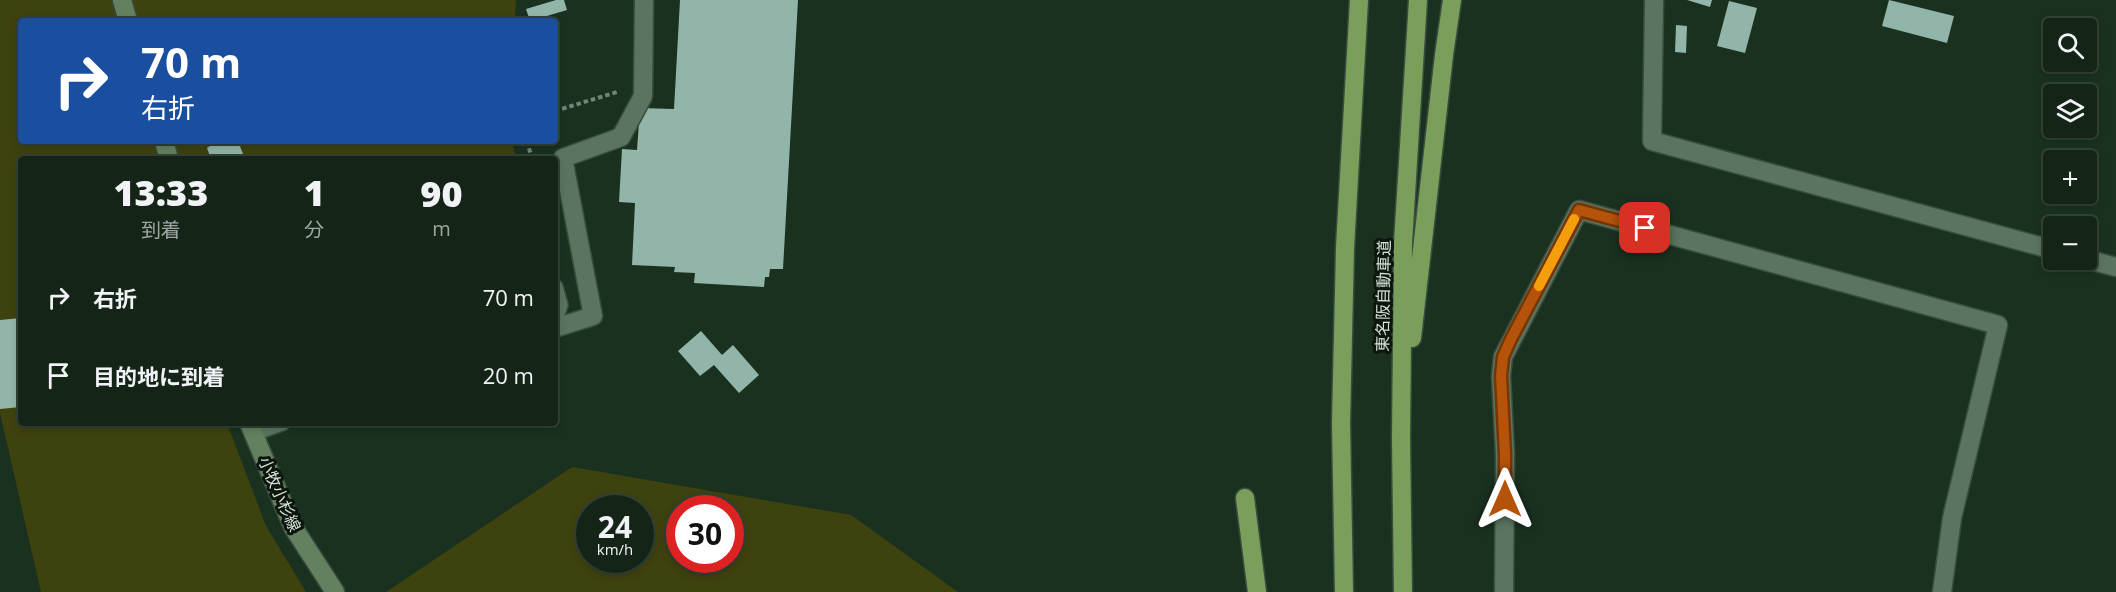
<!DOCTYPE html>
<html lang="ja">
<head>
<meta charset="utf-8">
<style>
	:root { --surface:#142518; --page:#1d2d21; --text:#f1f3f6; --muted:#9da5a2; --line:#334237 }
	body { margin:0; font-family:"Open Sans","Noto Sans JP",sans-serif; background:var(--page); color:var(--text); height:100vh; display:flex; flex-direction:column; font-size:22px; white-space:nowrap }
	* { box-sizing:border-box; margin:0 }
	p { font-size:20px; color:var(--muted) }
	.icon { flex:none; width:33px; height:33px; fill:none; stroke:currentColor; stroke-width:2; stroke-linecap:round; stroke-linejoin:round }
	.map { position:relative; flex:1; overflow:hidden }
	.panel { position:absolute; left:18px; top:156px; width:540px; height:270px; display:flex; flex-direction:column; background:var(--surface); border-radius:6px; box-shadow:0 3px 9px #0003,0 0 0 2px var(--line) }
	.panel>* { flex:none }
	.top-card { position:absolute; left:18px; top:18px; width:540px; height:126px; border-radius:6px; box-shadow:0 3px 9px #0003,0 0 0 2px var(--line); background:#1a4fa0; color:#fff; overflow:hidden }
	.tools { position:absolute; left:2043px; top:18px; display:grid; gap:12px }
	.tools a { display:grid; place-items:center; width:54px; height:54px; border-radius:6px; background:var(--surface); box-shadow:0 3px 9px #0003,0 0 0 2px var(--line); font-size:30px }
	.speed { position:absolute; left:576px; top:495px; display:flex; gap:12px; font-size:30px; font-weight:700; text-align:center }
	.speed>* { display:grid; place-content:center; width:78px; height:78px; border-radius:50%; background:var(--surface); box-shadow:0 3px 9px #0003,0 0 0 2px var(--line); line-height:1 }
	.speed small { font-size:15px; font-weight:400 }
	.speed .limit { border:9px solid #d22; background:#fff; color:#111 }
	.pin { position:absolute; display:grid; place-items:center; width:51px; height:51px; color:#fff; margin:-26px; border-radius:12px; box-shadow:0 3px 9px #0006 }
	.me { position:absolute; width:66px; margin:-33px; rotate:0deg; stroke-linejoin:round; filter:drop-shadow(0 0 4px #0008) }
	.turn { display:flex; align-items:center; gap:21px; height:126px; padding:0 24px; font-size:27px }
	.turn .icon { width:78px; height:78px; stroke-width:2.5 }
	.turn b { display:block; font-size:42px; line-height:51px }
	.eta { display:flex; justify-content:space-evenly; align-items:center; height:102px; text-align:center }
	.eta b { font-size:36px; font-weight:800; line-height:42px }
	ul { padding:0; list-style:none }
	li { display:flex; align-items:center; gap:18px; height:78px; padding:0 24px }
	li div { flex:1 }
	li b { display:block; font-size:22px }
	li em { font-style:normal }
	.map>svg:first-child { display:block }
	.green { fill:#3e420f; fill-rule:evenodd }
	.building { fill:#91b5a8 }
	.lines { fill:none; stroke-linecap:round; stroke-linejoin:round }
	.service-casing { stroke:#394d3f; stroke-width:18 }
	.minor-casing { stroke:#394d3f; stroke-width:21 }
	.secondary-casing { stroke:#394d3f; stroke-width:21 }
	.motorway-casing { stroke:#394d3f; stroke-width:21 }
	.path { stroke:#718476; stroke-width:4; stroke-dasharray:4.5 3; stroke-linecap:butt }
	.service { stroke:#5a7460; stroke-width:15 }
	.minor { stroke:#5a7460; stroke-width:18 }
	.secondary { stroke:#63815e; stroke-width:18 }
	.motorway { stroke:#799f5b; stroke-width:18 }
	.route-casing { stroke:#753606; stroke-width:15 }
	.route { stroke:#b45309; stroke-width:10 }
	.slow { stroke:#f59e0b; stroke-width:10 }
	.labels { text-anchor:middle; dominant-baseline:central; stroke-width:6; stroke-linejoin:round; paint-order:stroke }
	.street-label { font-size:16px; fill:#d4e2d7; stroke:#0c160e }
</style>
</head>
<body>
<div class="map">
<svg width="2116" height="592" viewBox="0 0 2116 592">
	<rect width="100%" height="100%" fill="#1a3120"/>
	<!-- green -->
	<path class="green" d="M0 0H516L515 21H21V141H512L516 159H21V423H227L266 526 306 592H41L0 413Z
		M572 467 851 515 958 592H386ZM590 508H640V560H590ZM680 508H730V560H680Z"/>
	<!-- building -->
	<path class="building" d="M556 0H564L567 10 530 21 526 9Z
		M680 0H798L783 269H770L769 277H765L764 287 694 283 695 273 674 272 675 267 632 265 635 203 619 202 622 149 637 150 640 108 674 109Z
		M1687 0H1712L1710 7Z
		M1889 0 1954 16 1947 43 1882 26Z
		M1729 1 1757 8 1745 53 1717 46Z
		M1676 25 1687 26 1686 53 1675 52Z
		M208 141H238L245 159H211L207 148 210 146Z
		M21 318V407L0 409V320Z
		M701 331 722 355 733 345 759 375 739 393 714 365 700 376 678 351Z"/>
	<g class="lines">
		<defs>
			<path id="service" d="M555 287 560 305 555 318
				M254 433 282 423"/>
			<path id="minor" d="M1654 0 1652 141 2054 250
				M2086 259 2116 267
				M555 328 593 316 563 158 621 137 643 96 644 0
				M1504 592 1505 454 1501 376 1503 357 1579 210 1998 325 1952 518 1942 592"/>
			<path id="secondary" d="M122 0 128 21
				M164 141 169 159
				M249 423 293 527 335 592"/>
			<path id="motorway" d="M1412 338 1444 55 1452 0
				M1245 498 1257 592
				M1344 592 1341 423 1345 248 1359 0
				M1403 592 1401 438 1403 243 1418 0"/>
		</defs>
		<!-- service casing -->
		<use href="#service" class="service-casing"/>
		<!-- minor casing -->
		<use href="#minor" class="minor-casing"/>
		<!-- secondary casing -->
		<use href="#secondary" class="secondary-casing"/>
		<!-- motorway casing -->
		<use href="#motorway" class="motorway-casing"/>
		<!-- path -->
		<path class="path" d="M555 111 617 92
			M527 141 532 159"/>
		<!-- service -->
		<use href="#service" class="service"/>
		<!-- minor -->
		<use href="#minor" class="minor"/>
		<!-- secondary -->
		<use href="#secondary" class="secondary"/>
		<!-- motorway -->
		<use href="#motorway" class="motorway"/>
	</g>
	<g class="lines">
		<defs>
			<path id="route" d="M1505 499V454L1501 376 1503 357 1511 339 1579 210 1645 228"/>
		</defs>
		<!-- route casing -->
		<use href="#route" class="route-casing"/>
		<!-- route -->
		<use href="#route" class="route"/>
		<!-- slow -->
		<path class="slow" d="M1539 286 1574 219"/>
	</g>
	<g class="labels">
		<!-- street labels -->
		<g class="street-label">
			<text transform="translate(1383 296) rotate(-89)">東名阪自動車道</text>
			<text transform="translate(280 494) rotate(66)">小牧小杉線</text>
		</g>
	</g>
</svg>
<div class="tools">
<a><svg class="icon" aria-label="search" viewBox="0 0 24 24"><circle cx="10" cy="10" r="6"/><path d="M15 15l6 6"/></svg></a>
<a><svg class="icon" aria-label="layers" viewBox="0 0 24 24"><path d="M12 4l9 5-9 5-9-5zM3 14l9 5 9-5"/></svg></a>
<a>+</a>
<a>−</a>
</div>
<div class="speed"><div>24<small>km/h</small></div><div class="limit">30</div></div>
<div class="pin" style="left:1645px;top:228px;background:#d93025"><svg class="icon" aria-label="arrive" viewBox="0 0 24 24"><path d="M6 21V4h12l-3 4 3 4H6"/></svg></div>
<svg class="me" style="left:1505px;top:499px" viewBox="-20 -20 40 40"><path d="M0-17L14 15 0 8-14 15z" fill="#b45309" stroke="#fff" stroke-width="4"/></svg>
<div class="top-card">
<div class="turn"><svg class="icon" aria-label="right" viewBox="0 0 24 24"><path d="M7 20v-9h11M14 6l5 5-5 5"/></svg><div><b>70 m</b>右折</div></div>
</div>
<section class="panel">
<div class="eta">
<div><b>13:33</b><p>到着</p></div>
<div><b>1</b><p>分</p></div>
<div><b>90</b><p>m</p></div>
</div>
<ul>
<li><svg class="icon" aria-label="right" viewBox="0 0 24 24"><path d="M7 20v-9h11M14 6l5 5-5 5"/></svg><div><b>右折</b></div><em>70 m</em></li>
<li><svg class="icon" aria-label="arrive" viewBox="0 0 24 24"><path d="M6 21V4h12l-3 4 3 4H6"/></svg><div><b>目的地に到着</b></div><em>20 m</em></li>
</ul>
</section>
</div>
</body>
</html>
